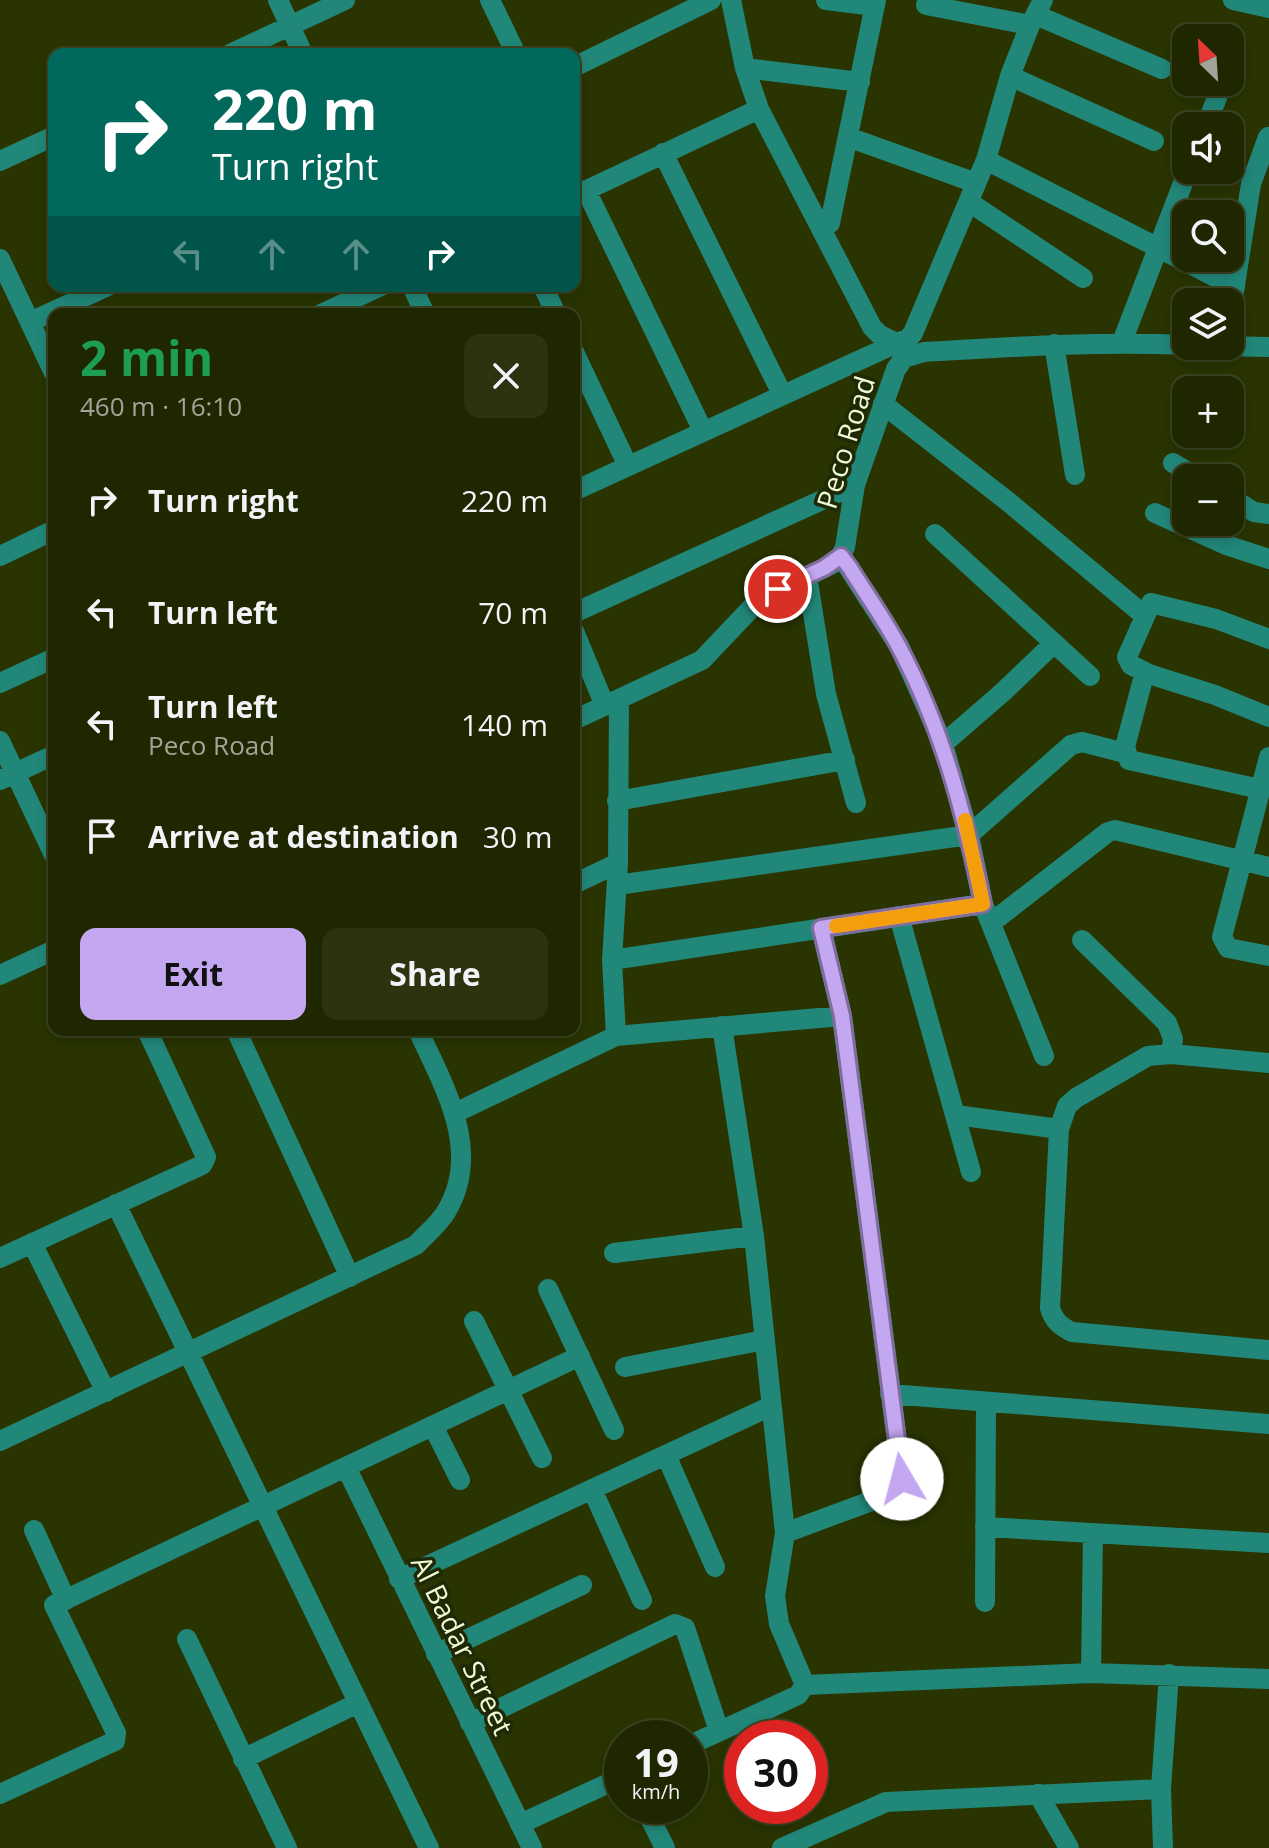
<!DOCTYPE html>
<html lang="en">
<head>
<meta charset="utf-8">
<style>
	:root { --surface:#1f2700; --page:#2c330f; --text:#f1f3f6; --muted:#a1a599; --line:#3c4422; --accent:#c4a7f1 }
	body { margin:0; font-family:"Open Sans",sans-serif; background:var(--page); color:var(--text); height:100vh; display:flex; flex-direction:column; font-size:30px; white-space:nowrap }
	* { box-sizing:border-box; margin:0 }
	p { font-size:26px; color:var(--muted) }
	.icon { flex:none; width:44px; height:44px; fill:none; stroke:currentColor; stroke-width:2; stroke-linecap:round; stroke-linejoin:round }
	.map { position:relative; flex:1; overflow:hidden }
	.sheet { position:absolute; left:48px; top:308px; width:532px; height:728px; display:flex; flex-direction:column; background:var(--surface); border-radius:16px; box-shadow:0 4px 12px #0003,0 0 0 2px var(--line) }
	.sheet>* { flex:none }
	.hud { position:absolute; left:48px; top:48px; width:532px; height:244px; border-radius:16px; box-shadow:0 4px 12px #0003,0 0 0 2px var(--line); background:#00695c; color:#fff; overflow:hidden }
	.needle { width:52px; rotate:335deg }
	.tools { position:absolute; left:1172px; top:24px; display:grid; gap:16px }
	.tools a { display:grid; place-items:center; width:72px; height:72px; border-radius:16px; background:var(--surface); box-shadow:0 4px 12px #0003,0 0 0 2px var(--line); font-size:40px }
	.speed { position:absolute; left:604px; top:1720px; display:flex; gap:16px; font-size:40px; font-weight:700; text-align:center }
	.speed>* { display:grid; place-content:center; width:104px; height:104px; border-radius:50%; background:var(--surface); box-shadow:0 4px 12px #0003,0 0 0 2px var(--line); line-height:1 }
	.speed small { font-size:20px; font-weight:400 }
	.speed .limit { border:12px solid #d22; background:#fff; color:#111 }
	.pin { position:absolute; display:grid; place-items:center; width:68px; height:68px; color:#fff; margin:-34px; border:4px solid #fff; border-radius:50%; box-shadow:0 2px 8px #0007 }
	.me { position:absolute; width:88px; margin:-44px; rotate:352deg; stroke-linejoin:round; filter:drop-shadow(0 0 6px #0008) }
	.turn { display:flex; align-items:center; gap:28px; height:168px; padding:0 32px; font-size:36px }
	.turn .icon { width:104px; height:104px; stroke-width:2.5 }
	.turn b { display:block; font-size:56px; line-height:68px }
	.lanes { display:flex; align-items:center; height:76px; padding:0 32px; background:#0003; justify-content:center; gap:40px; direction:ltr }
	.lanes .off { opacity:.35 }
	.round { display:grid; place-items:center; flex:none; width:84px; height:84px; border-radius:16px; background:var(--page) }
	.headline { display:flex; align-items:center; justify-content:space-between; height:136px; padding:0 32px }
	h1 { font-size:48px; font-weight:700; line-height:60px; color:#1e9e55 }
	.action { display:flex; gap:16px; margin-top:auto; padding:16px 32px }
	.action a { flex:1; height:92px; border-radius:16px; background:var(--accent); color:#111; font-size:32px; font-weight:700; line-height:92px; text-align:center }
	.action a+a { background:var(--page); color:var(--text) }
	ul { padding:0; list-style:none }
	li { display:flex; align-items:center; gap:24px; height:112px; padding:0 32px }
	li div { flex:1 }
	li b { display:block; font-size:30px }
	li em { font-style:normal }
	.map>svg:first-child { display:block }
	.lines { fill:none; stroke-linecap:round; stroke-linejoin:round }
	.minor { stroke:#218779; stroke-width:20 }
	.route-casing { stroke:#7f6d9d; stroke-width:20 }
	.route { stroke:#c4a7f1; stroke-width:14 }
	.slow { stroke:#f59e0b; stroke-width:14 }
	.labels { text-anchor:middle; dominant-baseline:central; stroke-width:7; stroke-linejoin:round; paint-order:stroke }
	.street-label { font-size:28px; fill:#effad7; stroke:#202905 }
</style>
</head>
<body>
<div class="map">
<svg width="1269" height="1848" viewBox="0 0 1269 1848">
	<rect width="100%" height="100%" fill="#293400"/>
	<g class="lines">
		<!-- minor -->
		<path class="minor" d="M278 0 303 54
			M490 0 516 54
			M731 0 745 68 759 109 872 327 880 335 897 343
			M826 0 875 6
			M1233 0 1269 8
			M926 5 1030 25
			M1036 15 1162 69
			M230 54 345 0
			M574 67 711 0
			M745 68 860 82
			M1010 76 1154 141
			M1206 126 1223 82
			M848 137 976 183
			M663 153 782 394
			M986 160 1235 287
			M0 161 54 136
			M586 190 703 431
			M574 196 759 109
			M969 202 1083 278
			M821 228 830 223 876 0
			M0 259 54 373
			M412 286 425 314
			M543 286 556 314
			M321 314 381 286
			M1230 316 1251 184 1268 137
			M30 322 108 286
			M1122 342 1188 170
			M1054 344 1075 475
			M1220 346 1269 347
			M574 352 628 466
			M904 358 897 343 908 339 913 333 986 160 1010 76 1030 25 1043 0
			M883 404 1011 504 1145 616
			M1173 463 1198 478
			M574 491 897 343
			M1230 497 1254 512 1269 514
			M1155 513 1226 545 1269 559
			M935 534 1090 676
			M0 556 54 530
			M841 556 899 646 943 744 969 835 983 904 1044 1056
			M807 576 826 694 856 803
			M574 613 855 485
			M574 631 605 706
			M1149 674 1131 665 1127 657 1151 603 1216 619 1269 639
			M0 683 54 658
			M574 720 702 660 758 601 834 563 841 556 845 547 855 485 896 369 904 358 924 352C1011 347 1098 341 1186 345
			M0 741 54 855
			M943 744 1003 692 1053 644
			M1269 757 1222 937 1228 948 1269 956
			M0 780 54 755
			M1260 789 1129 760 1125 747 1143 679 1149 674 1215 695 1269 717
			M617 801 845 760
			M574 884 618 863
			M617 885 969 835 1071 745 1082 742 1125 753
			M899 916 971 1172
			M991 923 1108 832 1115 830 1269 867
			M1082 940 1167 1023 1173 1039 1171 1054
			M612 960 983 904
			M0 975 54 950
			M722 1026 754 1236 785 1533 775 1596 779 1624 805 1685
			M236 1030 350 1277
			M616 1036 612 960 618 863 619 701
			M1269 1063 1171 1054 1148 1056 1076 1098 1067 1106 1059 1129 1050 1308C1054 1321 1060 1326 1072 1332L1269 1350
			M455 1113 616 1036 842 1016
			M956 1115 1059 1129
			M116 1204 429 1848
			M32 1243 106 1392
			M614 1253 754 1236
			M0 1258 202 1165 206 1157 147 1030
			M548 1289 614 1430
			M474 1321 542 1458
			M625 1367 764 1340
			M890 1394 1269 1424
			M433 1426 460 1480
			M0 1441 416 1245C426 1234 438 1225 446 1212 483 1151 444 1087 418 1030
			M666 1455 715 1567
			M346 1467 532 1848
			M592 1489 642 1600
			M985 1527 1269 1543
			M34 1530 66 1600
			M785 1533 893 1493 901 1486 902 1479 842 1016 821 928
			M399 1579 771 1406
			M985 1602 986 1402
			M187 1639 287 1848
			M436 1654 582 1585
			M1091 1673 1093 1533
			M805 1685 1091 1673 1269 1679
			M470 1723 675 1624 685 1628 719 1731
			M690 1745 798 1695 805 1685
			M243 1759 358 1703
			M0 1794 115 1741 116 1733 54 1605 580 1356
			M1038 1794 1069 1848
			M644 1806 665 1848
			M520 1824 622 1777
			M782 1848 886 1802 1161 1789
			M1163 1848 1161 1789 1169 1674"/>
	</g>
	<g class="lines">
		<defs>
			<path id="route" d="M778 589 824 568 841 556 850 568C866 594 885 620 899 647 942 727 965 815 983 904L821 928 842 1016 902 1479"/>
		</defs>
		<!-- route casing -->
		<use href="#route" class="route-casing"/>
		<!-- route -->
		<use href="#route" class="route"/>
		<!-- slow -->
		<path class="slow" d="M836 926 983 904 965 820"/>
	</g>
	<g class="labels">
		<!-- street labels -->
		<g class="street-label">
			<text transform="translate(845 442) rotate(-73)">Peco Road</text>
			<text transform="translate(463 1645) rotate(64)">Al Badar Street</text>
		</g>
	</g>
</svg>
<div class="tools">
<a><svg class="needle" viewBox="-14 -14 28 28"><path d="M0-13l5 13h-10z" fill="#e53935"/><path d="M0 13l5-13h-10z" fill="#a1a599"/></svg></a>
<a><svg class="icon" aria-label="sound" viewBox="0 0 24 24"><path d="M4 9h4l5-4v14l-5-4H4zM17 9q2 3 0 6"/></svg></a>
<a><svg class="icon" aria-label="search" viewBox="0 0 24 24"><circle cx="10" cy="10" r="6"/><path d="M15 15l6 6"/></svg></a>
<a><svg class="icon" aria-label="layers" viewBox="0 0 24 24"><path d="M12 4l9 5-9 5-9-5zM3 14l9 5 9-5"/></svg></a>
<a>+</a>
<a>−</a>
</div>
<div class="speed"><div>19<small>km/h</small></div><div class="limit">30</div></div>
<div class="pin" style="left:778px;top:589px;background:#d93025"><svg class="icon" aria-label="arrive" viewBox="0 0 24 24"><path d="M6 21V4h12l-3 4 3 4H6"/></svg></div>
<svg class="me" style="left:902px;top:1479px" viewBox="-20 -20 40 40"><circle r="19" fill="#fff"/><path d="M0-13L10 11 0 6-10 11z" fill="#c4a7f1"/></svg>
<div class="hud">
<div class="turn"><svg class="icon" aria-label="right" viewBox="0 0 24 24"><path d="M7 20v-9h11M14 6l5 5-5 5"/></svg><div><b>220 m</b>Turn right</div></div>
<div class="lanes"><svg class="icon off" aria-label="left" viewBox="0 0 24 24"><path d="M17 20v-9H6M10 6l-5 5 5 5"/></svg><svg class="icon off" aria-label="ahead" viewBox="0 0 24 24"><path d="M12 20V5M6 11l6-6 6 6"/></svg><svg class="icon off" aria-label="ahead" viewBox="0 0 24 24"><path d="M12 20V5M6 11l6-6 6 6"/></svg><svg class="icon" aria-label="right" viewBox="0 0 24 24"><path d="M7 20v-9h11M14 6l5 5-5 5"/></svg></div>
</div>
<section class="sheet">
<div class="headline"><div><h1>2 min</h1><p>460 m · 16:10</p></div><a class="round"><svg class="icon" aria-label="close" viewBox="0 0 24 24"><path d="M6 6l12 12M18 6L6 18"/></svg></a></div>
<ul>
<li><svg class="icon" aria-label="right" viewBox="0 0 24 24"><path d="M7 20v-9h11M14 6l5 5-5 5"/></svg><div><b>Turn right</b></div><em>220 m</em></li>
<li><svg class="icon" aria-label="left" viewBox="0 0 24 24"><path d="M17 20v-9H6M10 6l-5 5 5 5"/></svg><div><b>Turn left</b></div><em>70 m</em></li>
<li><svg class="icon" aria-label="left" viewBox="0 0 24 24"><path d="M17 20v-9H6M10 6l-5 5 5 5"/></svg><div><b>Turn left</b><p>Peco Road</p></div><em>140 m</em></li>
<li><svg class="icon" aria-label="arrive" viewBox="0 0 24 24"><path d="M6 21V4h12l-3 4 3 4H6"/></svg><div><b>Arrive at destination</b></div><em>30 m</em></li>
</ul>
<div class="action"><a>Exit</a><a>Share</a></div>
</section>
</div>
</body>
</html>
